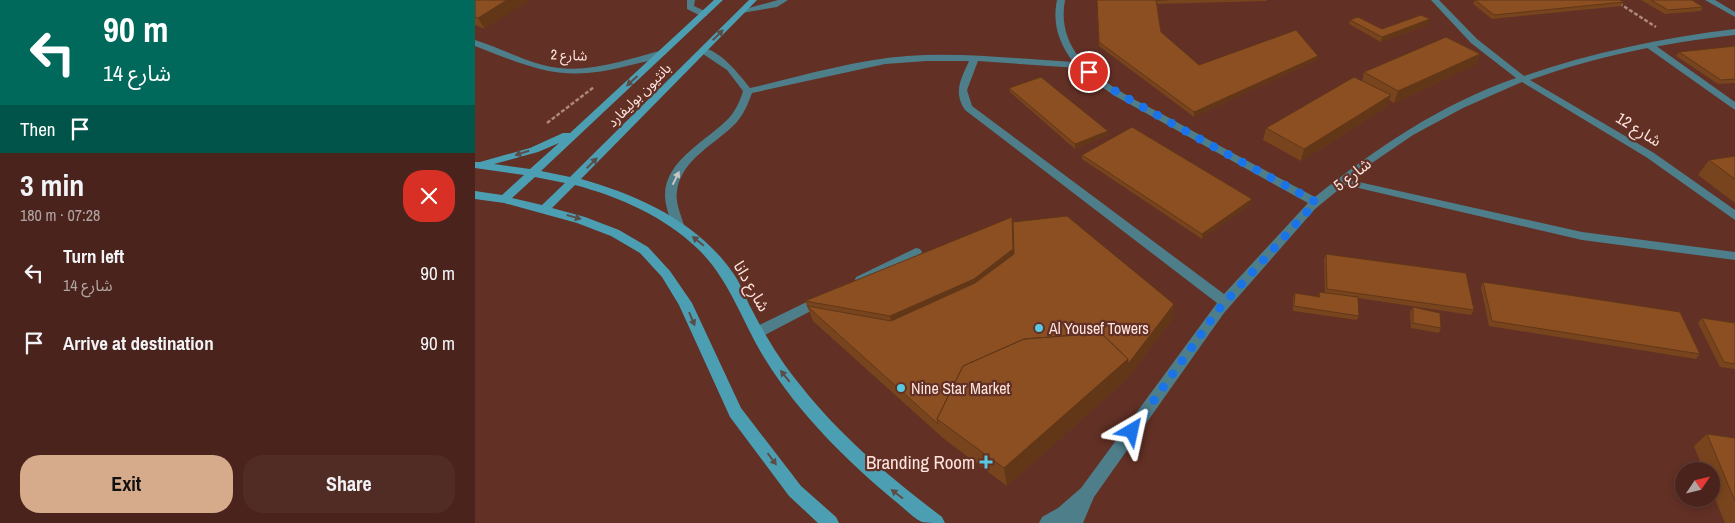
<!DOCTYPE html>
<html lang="en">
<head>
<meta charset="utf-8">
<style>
	:root { --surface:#4a241c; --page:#512c25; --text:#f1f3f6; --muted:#b2a4a3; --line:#61413b; --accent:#d6ab8b }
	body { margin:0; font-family:"Archivo Narrow","Noto Sans Arabic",sans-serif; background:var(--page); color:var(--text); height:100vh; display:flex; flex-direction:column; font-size:19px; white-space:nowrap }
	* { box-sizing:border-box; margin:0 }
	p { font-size:16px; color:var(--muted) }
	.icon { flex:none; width:28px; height:28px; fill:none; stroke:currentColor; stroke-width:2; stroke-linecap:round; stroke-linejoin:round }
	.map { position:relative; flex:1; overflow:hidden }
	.side { display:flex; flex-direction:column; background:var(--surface); width:475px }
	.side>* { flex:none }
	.hud { background:#00695c; color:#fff; overflow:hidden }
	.needle { width:32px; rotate:55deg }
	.tools { position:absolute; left:1200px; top:462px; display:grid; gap:10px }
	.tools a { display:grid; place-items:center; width:45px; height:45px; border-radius:50%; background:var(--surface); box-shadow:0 2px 8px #0003,0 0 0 1px var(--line); font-size:25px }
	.pin { position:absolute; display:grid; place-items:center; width:42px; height:42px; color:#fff; margin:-21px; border:2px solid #fff; border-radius:50%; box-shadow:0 1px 5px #0007 }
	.me { position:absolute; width:55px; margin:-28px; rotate:36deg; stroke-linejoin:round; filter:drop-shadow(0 0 4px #0008) }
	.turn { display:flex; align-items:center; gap:18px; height:105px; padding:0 20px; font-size:22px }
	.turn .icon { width:65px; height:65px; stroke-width:2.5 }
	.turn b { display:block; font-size:35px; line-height:42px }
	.then { display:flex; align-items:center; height:48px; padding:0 20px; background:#0003; gap:10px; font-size:19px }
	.round { display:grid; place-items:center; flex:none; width:52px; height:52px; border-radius:20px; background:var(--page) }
	.headline { display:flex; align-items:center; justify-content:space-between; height:85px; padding:0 20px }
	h1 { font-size:30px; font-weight:700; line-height:38px }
	.primary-button { display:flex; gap:10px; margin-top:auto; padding:10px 20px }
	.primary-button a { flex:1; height:58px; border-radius:20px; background:var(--accent); color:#111; font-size:20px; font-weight:700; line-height:58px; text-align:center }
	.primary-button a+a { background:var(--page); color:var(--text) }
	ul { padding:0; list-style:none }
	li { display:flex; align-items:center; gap:15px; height:70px; padding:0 20px }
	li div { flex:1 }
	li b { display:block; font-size:19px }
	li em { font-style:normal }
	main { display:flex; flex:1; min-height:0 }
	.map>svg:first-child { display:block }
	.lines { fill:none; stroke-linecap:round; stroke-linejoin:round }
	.path { stroke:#ad867d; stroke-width:2.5; stroke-dasharray:4 2; stroke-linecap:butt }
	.lane { fill:#4d7e8a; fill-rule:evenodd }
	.street { fill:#4d7e8a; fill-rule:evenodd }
	.secondary { fill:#4c9fb2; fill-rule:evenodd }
	.wall { fill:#78441d }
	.shaded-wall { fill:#613718 }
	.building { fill:#8b4f22; stroke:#613718 }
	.oneway { fill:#5c4c48 }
	.oneway2 { fill:#c9c5c4 }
	.route { stroke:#1a73e8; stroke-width:9; stroke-dasharray:0 16.2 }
	.poi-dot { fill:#57c9e2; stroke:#623025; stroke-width:2 }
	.labels { text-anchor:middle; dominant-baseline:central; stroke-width:4.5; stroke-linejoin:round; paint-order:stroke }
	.far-street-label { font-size:14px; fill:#fee4dd; stroke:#623025 }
	.street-label { font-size:16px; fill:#fee4dd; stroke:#623025 }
	.poi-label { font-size:16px; fill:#fee4dd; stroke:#623025; text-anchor:start }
	.near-poi-label { font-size:19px; fill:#fee4dd; stroke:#623025; text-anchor:end }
</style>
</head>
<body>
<main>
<section class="side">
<div class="hud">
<div class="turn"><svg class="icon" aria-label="left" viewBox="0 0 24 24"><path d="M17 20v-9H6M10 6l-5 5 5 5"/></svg><div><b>90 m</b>شارع 14</div></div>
<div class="then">Then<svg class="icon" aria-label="arrive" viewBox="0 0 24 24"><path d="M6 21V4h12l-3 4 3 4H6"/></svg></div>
</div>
<div class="headline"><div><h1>3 min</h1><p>180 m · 07:28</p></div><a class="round" style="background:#d93025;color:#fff"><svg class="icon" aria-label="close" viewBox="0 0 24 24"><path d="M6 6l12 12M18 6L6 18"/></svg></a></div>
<ul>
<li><svg class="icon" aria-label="left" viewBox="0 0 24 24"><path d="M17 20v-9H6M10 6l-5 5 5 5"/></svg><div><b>Turn left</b><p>شارع 14</p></div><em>90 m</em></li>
<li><svg class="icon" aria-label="arrive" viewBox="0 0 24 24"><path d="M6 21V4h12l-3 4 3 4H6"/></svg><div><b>Arrive at destination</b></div><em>90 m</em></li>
</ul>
<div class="primary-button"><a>Exit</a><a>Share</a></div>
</section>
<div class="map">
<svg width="1260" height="523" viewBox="0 0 1260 523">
	<rect width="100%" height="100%" fill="#623025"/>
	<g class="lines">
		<!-- path -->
		<path class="path" d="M1139 0 1181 27
			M72 123 119 87"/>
		<!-- lane -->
		<path class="lane" d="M212 0H220L219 6 232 12V16H226L212 9Z
			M303 0H313L302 7 267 13 263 11Z
			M1230 0H1240L1260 12V17Z
			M1171 43H1177L1260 102V110L1171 47Z
			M866 178 1107 232 1260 252V260L1107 240 862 183 860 181 862 179Z
			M441 248 445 249 447 252 445 255 391 283 386 285 380 280 381 277Z
			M348 294 353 296 355 299 353 302 288 336H278L276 332 278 328Z"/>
		<!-- street -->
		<path class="street" d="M582 0H590C586 21 591 41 604 57 626 84 659 99 689 115 739 143 789 170 840 197 901 148 966 104 1041 78L996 43 956 0H964L1002 39 1049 76C1118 52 1187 38 1260 29V35C1189 43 1122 56 1055 80L1179 153 1260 210V220L1171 157 1047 82 1040 85 988 108 938 135 891 167 840 209 749 313 619 497 608 523H564L567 517 583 508 606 488 742 303 490 110C478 92 486 79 494 61H452L410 64 277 93C273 104 269 114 261 123 241 144 206 159 202 191 200 202 206 215 209 225L207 228 203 229 197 225C194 215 190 205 190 195 190 160 233 140 254 118 261 110 265 101 268 91L252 70 225 52V48C242 46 266 76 275 88 327 76 379 60 432 56 487 52 543 59 598 62 584 43 577 24 582 0ZM503 61 603 68 621 83 640 96 833 203 749 294 497 106 492 90Z
			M0 40C23 47 45 59 68 65 109 76 149 60 188 50L192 53C184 60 167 62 156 65 88 83 62 70 0 46Z"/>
		<!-- secondary -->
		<path class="secondary" d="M239 0H248L66 171 95 177 274 0H282L106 179C163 195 223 222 258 273 266 284 270 297 277 310 291 337 306 362 326 386 366 437 416 478 467 517L470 523C463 523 453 523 447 522 438 518 428 507 420 501 371 460 324 414 290 359 267 322 255 280 223 249 190 217 145 197 100 185L77 208 110 217 144 230 173 247 195 271 217 303 266 408 326 486 361 517 364 523H343L314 496 255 417 204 305 187 277 165 253 136 236 102 223 29 203 0 199V191L27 195 49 175 0 168V162H5L55 148 88 133H95ZM84 143 55 169 19 164 63 152ZM60 177 90 183 67 205 37 198Z"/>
	</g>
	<!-- wall -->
	<path class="wall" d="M0 0 10 29 0 25Z
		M622 0H792V1L682 4 686 32 724 65 843 56 842 60 719 117 624 46Z
		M1000 0 1149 2 1146 6 1017 19 998 4Z
		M1166 0H1217L1228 7 1226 11 1190 14Z
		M875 20 907 29 954 24 906 42 874 24Z
		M1260 46V83L1243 84 1201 56 1204 52Z
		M1005 54 1000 65 919 103 914 100 912 107 826 161 788 140 791 128 887 81 889 72Z
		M534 88 633 131V135L600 149 535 92Z
		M607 155 776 204 727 239 607 159Z
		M1260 156V203L1223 175 1234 160Z
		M538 222 697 319 652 379 532 486 468 438 338 321 330 301Z
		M851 254 999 310 996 315 883 298 884 316 882 320 818 311V298L820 293 843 297 844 292 850 293 849 259Z
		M1008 282 1225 354 1221 359 1014 326 1006 287Z
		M938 307 966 328 964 333 936 328 935 312Z
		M1227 318 1260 323V369L1245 367 1223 323Z
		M1232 434 1260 438V523H1250L1236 489V471H1229L1219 446Z"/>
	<!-- shaded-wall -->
	<path class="shaded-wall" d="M32 0H55L10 29 3 18Z
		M955 19 954 24 906 42 907 37Z
		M1005 54 1000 65 919 103 923 91Z
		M843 56 842 60 719 117V112Z
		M916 95 912 107 826 161 829 149Z
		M633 131V135L600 149V144Z
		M777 199 776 204 727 239V234Z
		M537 217 540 237 541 269 421 336 415 316Z
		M699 304 697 319 652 379 532 486 529 468Z"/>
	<!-- building -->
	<path class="building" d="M0 0H32L3 18 0 17Z
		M622 0H692H681L686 32 724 65 821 30 843 56 719 112 624 42Z
		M1000 0H1145L1149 2 1019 15Z
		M1176 0H1217L1228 7 1193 10Z
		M946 15 955 19 907 37 875 20 883 17 907 29Z
		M971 37 1005 54 923 91 889 72Z
		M1260 46V79L1246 80 1204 52Z
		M566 77 633 131 600 144 534 88Z
		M879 77 916 95 829 149 791 128Z
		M657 127 777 199 727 234 607 155Z
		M1260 156V179L1234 160Z
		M592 216 699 304 653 364V359L626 333 549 339 488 366 462 419 463 424 332 306 416 321 500 283 539 254 538 222Z
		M537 217 538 249 499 279 415 316 330 301Z
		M851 254 991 273 999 310 852 289Z
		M1008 282 1205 312 1225 354 1017 321Z
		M844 292 883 297 884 316 819 306 820 293 845 297Z
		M938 307 965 313 966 328 938 323Z
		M1227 318 1260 323V364L1249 362Z
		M626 333 653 359 529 468 462 419 488 366 549 339Z
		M1232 434 1260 438V501Z"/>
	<!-- one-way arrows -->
	<defs><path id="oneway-solid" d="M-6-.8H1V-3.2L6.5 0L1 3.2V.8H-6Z" transform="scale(1.25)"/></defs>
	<g class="oneway">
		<use href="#oneway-solid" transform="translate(243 35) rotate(-45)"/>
		<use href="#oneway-solid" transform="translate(157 81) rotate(138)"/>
		<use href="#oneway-solid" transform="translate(47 153) rotate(162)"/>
		<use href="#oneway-solid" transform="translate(117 163) rotate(-45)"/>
		<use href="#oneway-solid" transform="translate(99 217) rotate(16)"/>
		<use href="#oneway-solid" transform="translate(223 241) rotate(-141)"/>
		<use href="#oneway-solid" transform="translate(217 319) rotate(67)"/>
		<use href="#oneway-solid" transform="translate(310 376) rotate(-129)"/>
		<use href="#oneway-solid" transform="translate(297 459) rotate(53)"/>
		<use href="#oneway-solid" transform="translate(422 494) rotate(-143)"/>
	</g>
	<use class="oneway2" href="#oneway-solid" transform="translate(201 178) rotate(-64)"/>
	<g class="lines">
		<!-- route -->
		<path class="route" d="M614 72 643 93 730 142 841 202 744 309 657 431"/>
	</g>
	<!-- markers -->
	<g class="poi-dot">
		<circle cx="564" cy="328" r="5"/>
		<circle cx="426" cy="388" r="5"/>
		<path d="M508.5 454.5h5v5h5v5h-5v5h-5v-5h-5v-5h5z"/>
	</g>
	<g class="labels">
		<!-- far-street labels -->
		<g class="far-street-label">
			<text transform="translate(94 55) rotate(2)">شارع 2</text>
			<text transform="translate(164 95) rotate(-45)">بانثيون بوليفارد</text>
		</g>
		<!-- street labels -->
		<g class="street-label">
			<text transform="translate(1164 129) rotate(32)">شارع 12</text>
			<text transform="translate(877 174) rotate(-38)">شارع 5</text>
			<text transform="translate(277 286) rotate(60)">شارع دانا</text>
		</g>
		<!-- poi labels -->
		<g class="poi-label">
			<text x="574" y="328">Al Yousef Towers</text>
			<text x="436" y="388">Nine Star Market</text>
		</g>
		<!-- near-poi labels -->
		<g class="near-poi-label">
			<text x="500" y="462">Branding Room</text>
		</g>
	</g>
</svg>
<div class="tools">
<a><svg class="needle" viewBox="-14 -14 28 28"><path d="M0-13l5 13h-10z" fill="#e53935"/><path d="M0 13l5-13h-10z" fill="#b2a4a3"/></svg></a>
</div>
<div class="pin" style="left:614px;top:72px;background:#d93025"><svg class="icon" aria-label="arrive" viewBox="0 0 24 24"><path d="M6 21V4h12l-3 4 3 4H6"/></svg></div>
<svg class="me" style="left:657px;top:431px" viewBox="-20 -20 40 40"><path d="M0-17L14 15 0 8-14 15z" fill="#1a73e8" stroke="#fff" stroke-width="4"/></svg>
</div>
</main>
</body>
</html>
